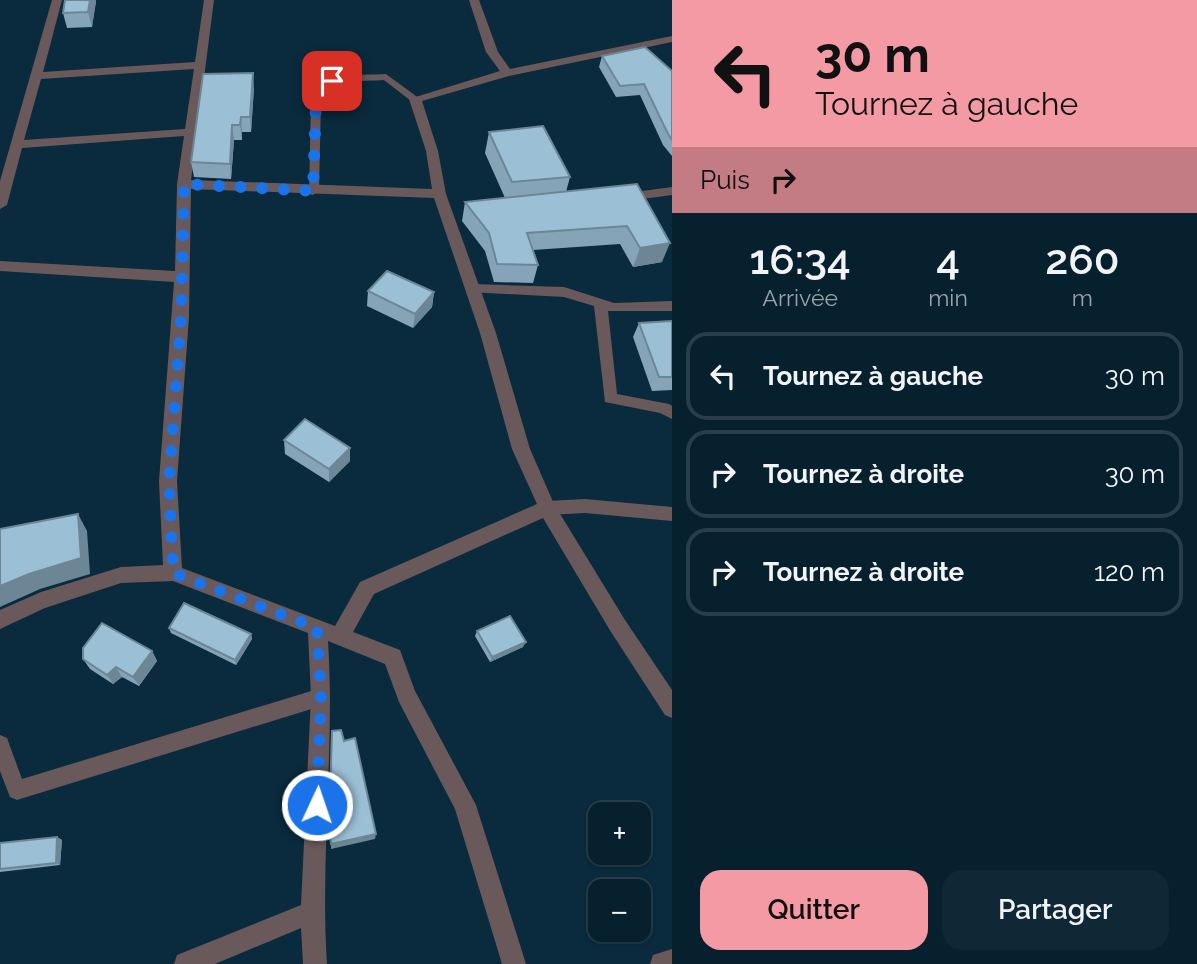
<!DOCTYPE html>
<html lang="fr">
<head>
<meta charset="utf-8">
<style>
	:root { --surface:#07202e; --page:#102836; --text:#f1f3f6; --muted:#98a3aa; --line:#283e4a; --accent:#f49aa5 }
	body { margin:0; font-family:Raleway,sans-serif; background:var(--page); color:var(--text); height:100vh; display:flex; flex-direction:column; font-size:26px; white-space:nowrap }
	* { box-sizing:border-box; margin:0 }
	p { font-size:23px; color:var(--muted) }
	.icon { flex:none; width:38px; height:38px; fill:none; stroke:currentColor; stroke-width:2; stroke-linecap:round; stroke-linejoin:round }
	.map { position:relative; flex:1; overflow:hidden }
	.side { display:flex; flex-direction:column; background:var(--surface); width:525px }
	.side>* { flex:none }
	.hud { background:#f49aa5; color:#111; overflow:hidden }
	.tools { position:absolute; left:588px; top:802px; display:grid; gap:14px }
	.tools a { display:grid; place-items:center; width:63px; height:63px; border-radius:14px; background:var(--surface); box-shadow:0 2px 5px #0004,0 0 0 2px var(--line); font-size:35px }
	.pin { position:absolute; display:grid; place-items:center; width:60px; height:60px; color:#fff; margin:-30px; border-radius:14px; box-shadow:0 4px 10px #0006 }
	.me { position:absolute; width:77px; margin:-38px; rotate:3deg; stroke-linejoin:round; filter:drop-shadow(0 0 5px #0008) }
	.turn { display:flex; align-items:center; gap:24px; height:147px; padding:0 28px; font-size:32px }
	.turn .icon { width:91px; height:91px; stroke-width:2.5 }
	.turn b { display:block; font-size:49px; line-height:60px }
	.then { display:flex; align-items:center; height:66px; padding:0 28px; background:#0003; gap:14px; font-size:26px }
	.eta { display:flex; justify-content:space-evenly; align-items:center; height:119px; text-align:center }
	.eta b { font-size:42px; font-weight:600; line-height:49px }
	.primary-button { display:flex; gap:14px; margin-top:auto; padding:14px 28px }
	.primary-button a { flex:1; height:80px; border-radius:21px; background:var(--accent); color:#111; font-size:28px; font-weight:600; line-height:80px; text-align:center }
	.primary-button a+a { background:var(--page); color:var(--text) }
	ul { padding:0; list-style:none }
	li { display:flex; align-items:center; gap:21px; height:88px; margin:0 14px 10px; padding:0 14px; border:4px solid var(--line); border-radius:21px }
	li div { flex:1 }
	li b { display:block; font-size:26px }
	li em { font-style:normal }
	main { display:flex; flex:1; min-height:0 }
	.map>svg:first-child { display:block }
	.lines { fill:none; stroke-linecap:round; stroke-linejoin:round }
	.lane { fill:#6a595a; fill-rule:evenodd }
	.street { fill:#6a595a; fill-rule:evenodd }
	.wall { fill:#85a4b7 }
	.shaded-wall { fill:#6c8695 }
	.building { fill:#9bbfd5; stroke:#6c8695; stroke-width:2 }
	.route { stroke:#1a73e8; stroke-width:12; stroke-dasharray:0 21.6 }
</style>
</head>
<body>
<main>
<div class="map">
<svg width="672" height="964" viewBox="0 0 672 964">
	<rect width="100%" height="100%" fill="#092b3d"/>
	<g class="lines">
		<!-- lane -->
		<path class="lane" d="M386 74 420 99 411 101 384 80C362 82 332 77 321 100L319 191 313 195 309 194 311 100C324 70 357 76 386 74Z
			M473 284 564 287 614 303 672 301V311H608L617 394 669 404 672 406V419L660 413 605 402 594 306 564 297 468 292 466 289Z
			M585 499 672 507V521L585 513 547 515 541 513 539 508 541 503 547 501Z
			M321 688 328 691 330 697 328 703 321 706 17 800 10 797 0 771V735L7 738 22 779Z"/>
		<!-- street -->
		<path class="street" d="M52 0H62L43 72 195 62 204 0H214L191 180 432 189 426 151 409 99 500 71 486 52 469 0H479L498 52 510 69 672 36V42L509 76 422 101 438 151 446 194 496 333 530 449 554 504 625 620 672 690V718L665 715 611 632 543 518 374 594 353 632 400 650 415 691 476 805 526 964H502L455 809 399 702 385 664 328 641C335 749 320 856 327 964H303L301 928 215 964H174L177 955 301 905 311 697 308 633 173 581 121 583 45 608 0 629V610L41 592 121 567 163 565 159 481 174 282 0 271V261L175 271 177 184 184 136 22 148 7 205 0 209V181ZM194 69 185 129 24 140 41 79ZM191 189 434 198 480 333 512 449 537 504 360 582 335 626 182 568 177 481 189 317Z
			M672 187V195L620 202 613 198 620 194Z
			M672 949V964H650L653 955Z"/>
	</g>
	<!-- wall -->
	<path class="wall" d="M65 0H96L92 27 67 28 63 13Z
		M602 56 672 71V156L663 145 640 95 616 97 599 67Z
		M254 88 251 132H242V140H234L231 179 194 177 191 162Z
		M489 132 570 177 566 192 637 184 662 262 633 267 620 244 533 250 538 265 533 283 494 282 485 251 462 221 465 202 505 198 485 153Z
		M368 291 434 292 432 307 413 328 367 306Z
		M672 321V390L652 391 633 337 639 323Z
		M284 440 350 448V461L329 482 285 454Z
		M169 628 251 634 252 639 236 665 171 633Z
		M477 631 523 647 490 662 475 636Z
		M152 651 157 661 139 686 122 677 113 684 90 669 83 659Z
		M57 837 62 840 60 865 0 872V843Z"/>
	<!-- shaded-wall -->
	<path class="shaded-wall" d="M90 0H96V2L92 27 88 12Z
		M253 73 254 88 251 132 250 117Z
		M241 117 242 132V140L240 125Z
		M232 125 234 140 231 179 230 164Z
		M670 243 662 262 633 267 640 248Z
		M434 292 432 307 413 328 415 314Z
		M350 448V461L329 482V469Z
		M78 514 87 531 90 574 40 589 0 607V586L29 574Z
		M251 634 252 639 236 665 235 660Z
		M526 642 523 647 490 662 492 657Z
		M152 651 157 661 139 686 133 677Z
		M116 667 122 677 113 684 107 675Z
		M376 834 375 839 331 849V844Z
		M57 837 62 840 60 865 56 863Z"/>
	<!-- building -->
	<path class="building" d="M65 0H90L88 12 63 13Z
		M645 47 672 71V140L668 134 644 84 620 86 602 56Z
		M253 73 250 117H241L240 125H232L230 164 191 162 203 74Z
		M543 126 570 177 512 182 489 132Z
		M637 184 670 243 640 248 627 226 527 233 538 265 497 264 489 233 465 202Z
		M387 271 434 292 415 314 368 291Z
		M672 321V377H659L639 323Z
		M305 419 350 448 329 469 284 440Z
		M78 514 81 558 29 574 0 586V529Z
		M184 603 251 634 235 660 169 628Z
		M510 616 526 642 492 657 477 631Z
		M102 623 152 651 133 677 116 667 107 675 83 659V648Z
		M341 730 344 741 355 738 376 834 331 844 329 831 332 731Z
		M57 837 56 863 0 869V843Z"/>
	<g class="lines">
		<!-- route -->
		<path class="route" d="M317 805 321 697 317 628 173 573 169 481 181 317 184 184 313 191 316 100 320 91 332 81"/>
	</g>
</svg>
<div class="tools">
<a>+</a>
<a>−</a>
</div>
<div class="pin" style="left:332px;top:81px;background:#d93025"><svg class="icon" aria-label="arrive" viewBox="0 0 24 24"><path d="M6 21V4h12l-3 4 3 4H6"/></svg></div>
<svg class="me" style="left:317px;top:805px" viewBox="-20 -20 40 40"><circle r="17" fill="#1a73e8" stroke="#fff" stroke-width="3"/><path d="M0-11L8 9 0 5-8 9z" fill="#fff"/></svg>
</div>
<section class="side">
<div class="hud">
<div class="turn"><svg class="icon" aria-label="left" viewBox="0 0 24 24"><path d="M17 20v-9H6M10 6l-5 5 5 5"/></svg><div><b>30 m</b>Tournez à gauche</div></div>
<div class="then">Puis<svg class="icon" aria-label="right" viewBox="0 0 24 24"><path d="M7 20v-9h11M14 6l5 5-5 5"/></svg></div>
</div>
<div class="eta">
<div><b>16:34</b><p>Arrivée</p></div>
<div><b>4</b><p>min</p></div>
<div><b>260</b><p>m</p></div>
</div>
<ul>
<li><svg class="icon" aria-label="left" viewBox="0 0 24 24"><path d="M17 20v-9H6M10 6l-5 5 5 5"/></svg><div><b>Tournez à gauche</b></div><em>30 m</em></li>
<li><svg class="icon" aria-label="right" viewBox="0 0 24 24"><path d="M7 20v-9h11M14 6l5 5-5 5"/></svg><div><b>Tournez à droite</b></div><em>30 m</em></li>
<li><svg class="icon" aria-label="right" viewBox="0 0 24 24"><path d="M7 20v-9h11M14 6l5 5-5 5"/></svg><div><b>Tournez à droite</b></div><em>120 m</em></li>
</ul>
<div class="primary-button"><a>Quitter</a><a>Partager</a></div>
</section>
</main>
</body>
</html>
